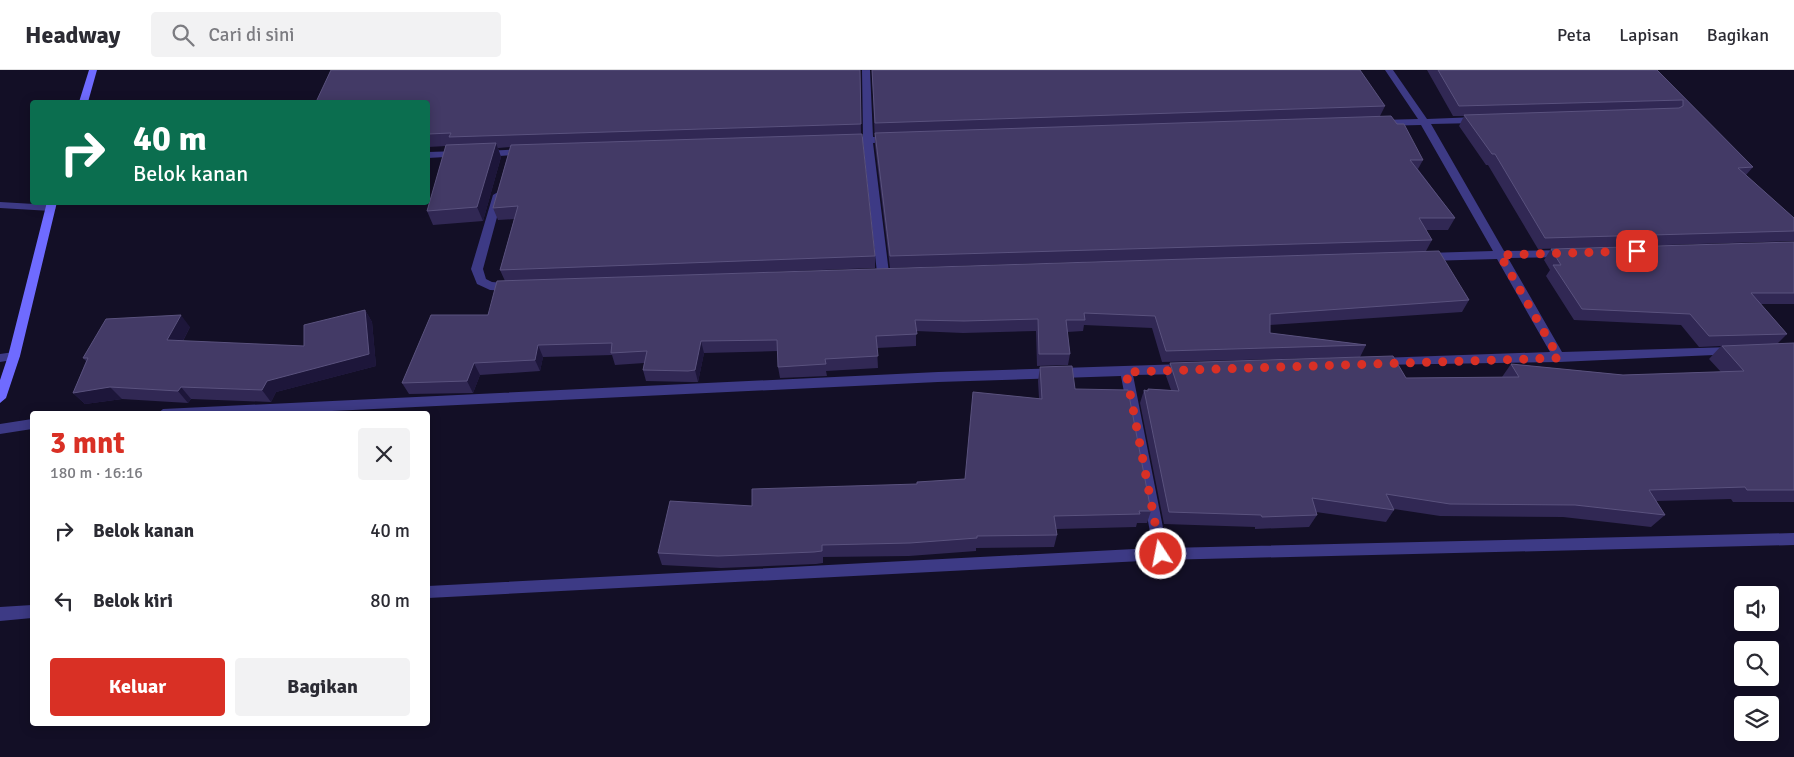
<!DOCTYPE html>
<html lang="id">
<head>
<meta charset="utf-8">
<style>
	:root { --surface:#fff; --page:#f2f2f3; --text:#2b2b33; --muted:#7c7c81; --line:#e1e1e2; --accent:#d93025 }
	body { margin:0; font-family:Signika,sans-serif; background:var(--page); color:var(--text); height:100vh; display:flex; flex-direction:column; font-size:19px; white-space:nowrap }
	* { box-sizing:border-box; margin:0 }
	p { font-size:16px; color:var(--muted) }
	.icon { flex:none; width:28px; height:28px; fill:none; stroke:currentColor; stroke-width:2; stroke-linecap:round; stroke-linejoin:round }
	.map { position:relative; flex:1; overflow:hidden }
	.drawer { position:absolute; left:30px; top:341px; width:400px; height:315px; display:flex; flex-direction:column; background:var(--surface); border-radius:5px; box-shadow:0 2px 12px #0003 }
	.drawer>* { flex:none }
	.top-card { position:absolute; left:30px; top:30px; width:400px; height:105px; border-radius:5px; box-shadow:0 2px 12px #0003; background:#0b6e4f; color:#fff; overflow:hidden }
	.controls { position:absolute; left:1734px; top:516px; display:grid; gap:10px }
	.controls a { display:grid; place-items:center; width:45px; height:45px; border-radius:5px; background:var(--surface); box-shadow:0 2px 12px #0003; font-size:25px }
	.pin { position:absolute; display:grid; place-items:center; width:42px; height:42px; color:#fff; margin:-21px; border-radius:10px; box-shadow:0 2px 8px #0006 }
	.me { position:absolute; width:55px; margin:-28px; rotate:349deg; stroke-linejoin:round; filter:drop-shadow(0 0 4px #0008) }
	.turn { display:flex; align-items:center; gap:18px; height:105px; padding:0 20px; font-size:22px }
	.turn .icon { width:65px; height:65px; stroke-width:2.5 }
	.turn b { display:block; font-size:35px; line-height:42px }
	.round { display:grid; place-items:center; flex:none; width:52px; height:52px; border-radius:5px; background:var(--page) }
	.overview { display:flex; align-items:center; justify-content:space-between; height:85px; padding:0 20px }
	h1 { font-size:30px; font-weight:700; line-height:38px; color:var(--accent) }
	.cta { display:flex; gap:10px; margin-top:auto; padding:10px 20px }
	.cta a { flex:1; height:58px; border-radius:5px; background:var(--accent); color:#fff; font-size:20px; font-weight:700; line-height:58px; text-align:center }
	.cta a+a { background:var(--page); color:var(--text) }
	ul { padding:0; list-style:none }
	li { display:flex; align-items:center; gap:15px; height:70px; padding:0 20px }
	li div { flex:1 }
	li b { display:block; font-size:19px }
	li em { font-style:normal }
	header { display:flex; align-items:center; gap:30px; box-sizing:border-box; height:70px; padding:0 25px; background:var(--surface); border-bottom:1px solid var(--line) }
	header strong { font-size:24px }
	nav { display:flex; gap:28px; margin-inline-start:auto; font-size:18px }
	.search { width:350px; height:45px; background:var(--page); display:flex; align-items:center; gap:12px; box-sizing:border-box; padding:0 18px; border-radius:5px; color:var(--muted); font-size:19px }
	.map>svg:first-child { display:block }
	.lines { fill:none; stroke-linecap:round; stroke-linejoin:round }
	.lane { fill:#3d3a85; fill-rule:evenodd }
	.street { fill:#3d3a85; fill-rule:evenodd }
	.secondary { fill:#6f6bff; fill-rule:evenodd }
	.wall { fill:#312854 }
	.shaded-wall { fill:#1d163a }
	.building { fill:#433a66; stroke:#5a527e }
	.route { stroke:#d93025; stroke-width:9; stroke-dasharray:0 16.2 }
</style>
</head>
<body>
<header>
<strong>Headway</strong>
<div class="search"><svg class="icon" aria-label="search" viewBox="0 0 24 24"><circle cx="10" cy="10" r="6"/><path d="M15 15l6 6"/></svg>Cari di sini</div>
<nav><a>Peta</a><a>Lapisan</a><a>Bagikan</a></nav>
</header>
<div class="map">
<svg width="1794" height="687" viewBox="0 0 1794 687">
	<rect width="100%" height="100%" fill="#130f26"/>
	<g class="lines">
		<!-- lane -->
		<path class="lane" d="M0 132 51 135 56 138 51 141 0 138Z
			M14 282 18 283 20 286 18 289 0 292V284Z"/>
		<!-- street -->
		<path class="street" d="M862 0H870L873 67 892 66 897 69 892 72 873 73 889 203 883 207 877 203 863 73 847 74 842 71 847 68 863 67Z
			M1385 0H1393L1427 49 1477 47 1482 50 1477 53 1431 54 1504 181 1568 180 1569 183 1568 186 1564 187 1508 188 1562 282 1732 277 1736 278 1738 281 1736 284 1559 292 1375 295 1373 292 1379 288 1550 282 1497 189 1427 191 1422 187 1427 183 1493 181 1421 55 1379 56 1374 53 1379 50 1418 49Z
			M525 79 528 80V84L485 87 480 84 485 81Z
			M460 81 465 84 463 86 428 88V82Z
			M498 122 503 125 483 199 486 209 492 212 516 214 518 217 516 220 512 221 490 220 477 214 471 199 493 125Z
			M1185 294 1191 299 1185 304 1133 305 1167 478 1794 463V475L1161 490 428 528V516L1153 478 1121 306 938 312 269 344H157L163 339 938 302Z
			M32 349V359L0 364V354Z
			M32 535V548L0 551V537Z"/>
		<!-- secondary -->
		<path class="secondary" d="M89 0H97L88 32H79Z
			M47 132H57L20 286 6 328 0 333V310L8 286Z"/>
	</g>
	<!-- wall -->
	<path class="wall" d="M860 0 861 64 875 186V198L667 206 1117 191 890 198 875 75 872 0 1385 36 1380 46 1423 90 1418 99 1455 148 1448 160H1426L1432 170 1426 181 1469 230 1462 242 1270 255V263L1366 275 1360 287 1162 292 1152 258 1084 255 1083 261 1067 262 1070 284 1068 295 1037 296 1036 261 963 263 916 261V276L877 278 878 298 826 301 827 306 780 308 778 297V281L704 283 698 312H691L646 311 643 300 644 293 615 295 612 285 543 287 540 301 480 305 473 323 409 324 402 313 488 245 505 211 500 200 514 149 498 150 493 138 510 77 498 78 501 87 483 151 433 155 427 141 446 76 428 77V32Z
		M1427 0H1657L1753 97 1746 105 1794 148V171L1538 179 1488 95H1486L1459 56 1464 46H1453Z
		M1794 172V234H1761L1787 264 1777 274 1794 273V432H1733L1731 429 1656 431 1665 445 1651 457 1563 447 1440 446 1394 439V440L1386 452 1316 442 1317 445 1309 457 1255 459V457L1164 454 1140 333 1144 320 1147 321 1148 319 1171 320 1166 306 1170 293 1406 308 1502 307 1511 294 1623 305 1721 302 1709 289 1721 276 1699 277 1681 255 1574 250 1546 206 1550 200 1544 190 1551 179Z
		M365 240 372 252 376 296 276 322 271 332 191 329 188 333 122 329 85 334 73 323 86 291 83 288 190 257 183 271 304 276Z
		M1040 297 1075 319 1151 441 1147 453H1137L1136 457 1056 459 1057 465 1054 477 976 478V481L909 486 823 487V493L816 494 721 498 662 495 658 483 752 436 917 414 965 409 1039 328 1038 311Z"/>
	<!-- shaded-wall -->
	<path class="shaded-wall" d="M496 73 501 87 483 151 477 137Z
		M365 240 372 252 376 296 276 322 271 332 262 320 267 311Z
		M181 245 190 257 177 282 167 270Z
		M701 271 704 283 698 312 695 300Z
		M538 275 543 287 540 301 535 290Z
		M474 293 480 305 473 323 467 311Z
		M110 317 122 329 85 334 73 323Z
		M181 317 191 329 188 333 178 321Z"/>
	<!-- building -->
	<path class="building" d="M331 0H860L861 54 449 67 451 63 428 64V32H316Z
		M872 0H1360L1385 36 875 53Z
		M1438 0H1657L1753 97 1738 98 1794 148V161L1545 168 1495 84H1492L1464 45 1679 38 1683 36V30L1459 36Z
		M1391 46 1397 54H1404L1423 90H1410L1455 148H1419L1432 170 890 186 875 63Z
		M862 64 875 186 500 200 518 136 493 138 511 75Z
		M496 73 477 137 427 141 446 75Z
		M1794 172V223H1751L1787 264 1709 266 1690 244 1582 239 1553 195H1561L1551 179Z
		M1439 181 1469 230 1270 244V263L1366 275 1166 281 1155 246 1084 243 1085 250H1066L1070 284H1039L1038 249 964 251 915 250 917 264 876 266 878 286 825 289 826 294 778 297 777 270 701 271 695 300 688 301 643 300 647 281 611 283 612 273 538 275 535 290 474 293 467 311 402 313 431 245H488L497 211Z
		M365 240 369 284 267 311 262 320 181 317 178 321 110 317 73 323 88 288H83L106 249 181 245 167 270 304 276V255Z
		M1794 273V420H1747L1745 417 1649 420 1665 445 1575 435 1450 434 1386 424 1394 440 1312 428 1317 445 1262 447 1261 445 1169 442 1144 320 1148 321V319L1179 321 1170 293 1393 286 1406 308 1519 307 1511 294 1623 305 1744 301 1722 276Z
		M1072 296 1075 319 1128 320 1151 441H1139L1140 444 1054 446 1057 465 977 466V468L910 473 822 475V481L814 482 718 486 658 483 670 431 752 436V419L917 414V412L965 409 973 322 1042 329 1040 297Z"/>
	<g class="lines">
		<!-- route -->
		<path class="route" d="M1161 484 1126 302 1559 288 1500 185 1637 181"/>
	</g>
</svg>
<div class="controls">
<a><svg class="icon" aria-label="sound" viewBox="0 0 24 24"><path d="M4 9h4l5-4v14l-5-4H4zM17 9q2 3 0 6"/></svg></a>
<a><svg class="icon" aria-label="search" viewBox="0 0 24 24"><circle cx="10" cy="10" r="6"/><path d="M15 15l6 6"/></svg></a>
<a><svg class="icon" aria-label="layers" viewBox="0 0 24 24"><path d="M12 4l9 5-9 5-9-5zM3 14l9 5 9-5"/></svg></a>
</div>
<div class="pin" style="left:1637px;top:181px;background:#d93025"><svg class="icon" aria-label="arrive" viewBox="0 0 24 24"><path d="M6 21V4h12l-3 4 3 4H6"/></svg></div>
<svg class="me" style="left:1161px;top:484px" viewBox="-20 -20 40 40"><circle r="17" fill="#d93025" stroke="#fff" stroke-width="3"/><path d="M0-11L8 9 0 5-8 9z" fill="#fff"/></svg>
<div class="top-card">
<div class="turn"><svg class="icon" aria-label="right" viewBox="0 0 24 24"><path d="M7 20v-9h11M14 6l5 5-5 5"/></svg><div><b>40 m</b>Belok kanan</div></div>
</div>
<section class="drawer">
<div class="overview"><div><h1>3 mnt</h1><p>180 m · 16:16</p></div><a class="round"><svg class="icon" aria-label="close" viewBox="0 0 24 24"><path d="M6 6l12 12M18 6L6 18"/></svg></a></div>
<ul>
<li><svg class="icon" aria-label="right" viewBox="0 0 24 24"><path d="M7 20v-9h11M14 6l5 5-5 5"/></svg><div><b>Belok kanan</b></div><em>40 m</em></li>
<li><svg class="icon" aria-label="left" viewBox="0 0 24 24"><path d="M17 20v-9H6M10 6l-5 5 5 5"/></svg><div><b>Belok kiri</b></div><em>80 m</em></li>
</ul>
<div class="cta"><a>Keluar</a><a>Bagikan</a></div>
</section>
</div>
</body>
</html>
